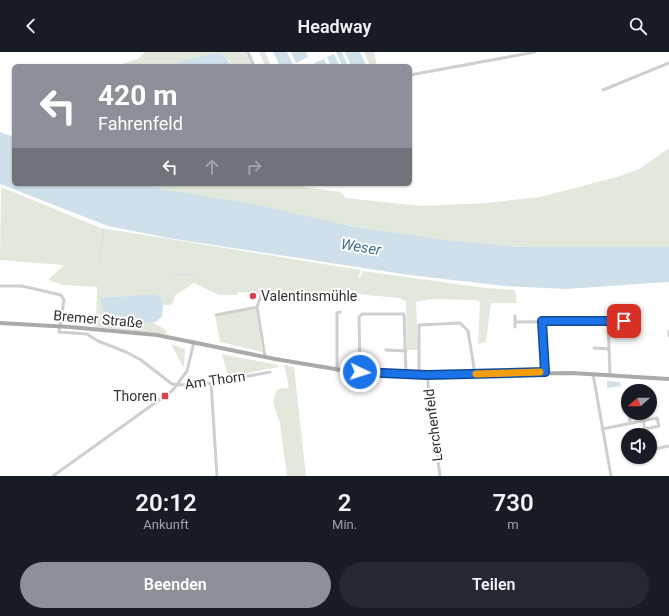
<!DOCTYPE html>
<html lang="de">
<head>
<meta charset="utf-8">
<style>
	:root { --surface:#171b24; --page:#242831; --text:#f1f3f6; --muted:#9ea1a6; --accent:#8c9099 }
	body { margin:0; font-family:Roboto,sans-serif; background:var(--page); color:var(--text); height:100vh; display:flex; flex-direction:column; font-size:15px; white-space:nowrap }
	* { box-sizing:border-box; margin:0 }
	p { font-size:13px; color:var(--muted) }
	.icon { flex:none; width:22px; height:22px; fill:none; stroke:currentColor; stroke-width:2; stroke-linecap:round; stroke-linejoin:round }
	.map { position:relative; height:424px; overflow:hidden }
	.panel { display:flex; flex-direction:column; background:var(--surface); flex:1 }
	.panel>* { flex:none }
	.guide { position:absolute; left:12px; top:12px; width:400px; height:122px; border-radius:6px; box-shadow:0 1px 3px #0004; background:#8c9099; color:#fff; overflow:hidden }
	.needle { width:26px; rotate:249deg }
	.tools { position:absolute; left:621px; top:332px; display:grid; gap:8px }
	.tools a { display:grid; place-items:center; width:36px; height:36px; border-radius:50%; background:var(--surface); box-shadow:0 1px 3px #0004; font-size:20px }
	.pin { position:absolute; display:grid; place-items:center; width:34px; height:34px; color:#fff; margin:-17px; border-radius:8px; box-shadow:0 2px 6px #0006 }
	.me { position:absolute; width:44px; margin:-22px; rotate:94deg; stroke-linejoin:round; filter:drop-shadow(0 0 3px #0008) }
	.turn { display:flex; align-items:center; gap:14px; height:84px; padding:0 20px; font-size:18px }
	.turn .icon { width:52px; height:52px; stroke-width:2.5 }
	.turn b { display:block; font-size:28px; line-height:34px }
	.lanes { display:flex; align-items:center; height:38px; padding:0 20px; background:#0003; justify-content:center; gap:20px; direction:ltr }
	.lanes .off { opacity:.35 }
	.eta { display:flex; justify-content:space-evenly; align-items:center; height:68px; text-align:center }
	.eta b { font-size:24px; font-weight:600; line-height:28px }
	.button { display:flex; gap:8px; margin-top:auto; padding:8px 20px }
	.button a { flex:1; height:46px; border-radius:24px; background:var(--accent); color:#fff; font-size:16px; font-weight:600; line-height:46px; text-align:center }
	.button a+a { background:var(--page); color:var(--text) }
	header { display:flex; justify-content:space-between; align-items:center; height:52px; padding:0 20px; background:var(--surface); font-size:18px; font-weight:600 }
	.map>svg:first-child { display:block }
	.green { fill:#e2e8dc }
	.water { fill:#d0e0eb }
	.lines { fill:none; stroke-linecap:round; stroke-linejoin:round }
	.stream { stroke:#d0e0eb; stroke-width:1 }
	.minor { stroke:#cfcfcf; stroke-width:3 }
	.major { stroke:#aaa; stroke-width:4 }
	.route-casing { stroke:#114b97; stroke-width:10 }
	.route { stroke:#1a73e8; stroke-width:7 }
	.slow { stroke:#f59e0b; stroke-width:7 }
	.poi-dot { fill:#da4348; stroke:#fff; stroke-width:1.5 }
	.labels { text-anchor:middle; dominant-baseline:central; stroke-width:4; stroke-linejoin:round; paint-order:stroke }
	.poi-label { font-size:14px; fill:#323232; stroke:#fff; text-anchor:start }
	.street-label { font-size:14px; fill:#323232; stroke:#fff }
	.water-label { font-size:15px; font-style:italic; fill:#447090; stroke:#fff }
</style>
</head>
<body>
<header><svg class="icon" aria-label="back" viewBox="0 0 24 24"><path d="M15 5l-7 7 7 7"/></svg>Headway<svg class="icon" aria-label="search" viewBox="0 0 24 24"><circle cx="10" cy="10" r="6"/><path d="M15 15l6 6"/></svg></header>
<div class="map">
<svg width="669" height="424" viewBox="0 0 669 424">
	<rect width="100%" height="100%" fill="#fff"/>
	<!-- green -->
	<path class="green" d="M145 0H247L253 14H233L229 8 181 9 175 14H115L138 7Z
		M259 0H265L271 14H265Z
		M364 0H374L377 14H370Z
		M669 96V195C596 196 523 198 451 189 356 177 261 156 167 138L146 132H302L303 135 341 140 346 146 420 154 487 151 540 145 617 125 639 117Z
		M1 135 101 176 361 218 358 225H360L363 219 485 236 515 238 517 251H491L486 290 478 292 480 250 476 248 431 247 416 250 418 298H407L406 249 399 246 336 240 268 242 238 240 237 243H219L194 231 174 244V250L170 253H163L153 242 100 246 102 257 121 268 152 270 166 278V282L96 275 97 235 63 233 48 228 64 213 0 208Z
		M253 256 256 258 262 300 220 290 215 263Z
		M171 292 185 297 184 315 182 313Z
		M222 302 278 313V315L228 325Z
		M284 313 294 315 306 424H287L280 372 273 350 277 337 289 336Z"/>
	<!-- water -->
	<path class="water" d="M219 0 233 14H175L181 9Z
		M273 0H287L293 12 280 14Z
		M291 0H306L308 5 296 11Z
		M336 0H342L348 14H342Z
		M345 0H360L366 13 351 14Z
		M334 2 340 14H331L327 5Z
		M324 7 327 14H315L314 11Z
		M0 80 14 85V132H146L167 138 253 152 351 174 452 189 520 195H669V230L566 237 505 234 409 223 168 186 108 174 0 132Z
		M153 242 160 244 163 253 162 265 155 270 146 271 113 267 102 257 100 246Z
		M607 329 620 330 621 334 607 336Z"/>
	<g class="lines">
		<!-- stream -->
		<path class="stream" d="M99 210 104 177
			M174 223 196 222"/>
		<!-- minor -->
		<path class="minor" d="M248 0 254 14
			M410 23 535 0
			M603 38 669 11
			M0 234H22L61 243 64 248 59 280 87 282 98 289 126 300 141 308 172 332 178 333 211 331 270 320
			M262 241 257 255 265 305
			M216 263 257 255
			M515 264V275
			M542 269 545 320
			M608 269 610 323
			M515 270 637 269
			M669 279V284
			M594 296 609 297
			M386 298 406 299
			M337 318V261L340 260
			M360 320 359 265 362 262H404L406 322
			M419 322V273L460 271 468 279 475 322
			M593 322 611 424
			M427 323 440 424
			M211 331 217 424
			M625 344 628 358
			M629 361 630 371
			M643 368 646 383
			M602 377 657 366 659 374 645 377
			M650 398 669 394
			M53 424 173 338 187 319 194 290"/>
		<!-- major -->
		<path class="major" d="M0 271 70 275 157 283 275 307 347 319 427 323 572 321 669 327"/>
	</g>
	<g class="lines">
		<defs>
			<path id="route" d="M360 320 427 323 545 320 542 269H624"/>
		</defs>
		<!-- route casing -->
		<use href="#route" class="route-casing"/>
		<!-- route -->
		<use href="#route" class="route"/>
		<!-- slow -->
		<path class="slow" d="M476 322 540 320"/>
	</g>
	<!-- markers -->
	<g class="poi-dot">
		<circle cx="253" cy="244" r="4"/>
		<rect x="161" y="340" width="8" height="8" rx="2"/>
	</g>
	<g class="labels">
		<!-- poi labels -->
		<g class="poi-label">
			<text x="261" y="244">Valentinsmühle</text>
			<text x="157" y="344" text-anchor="end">Thoren</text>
		</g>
		<!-- street labels -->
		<g class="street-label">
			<text transform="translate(98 267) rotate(5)">Bremer Straße</text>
			<text transform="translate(215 328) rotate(-8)">Am Thorn</text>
			<text transform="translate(433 373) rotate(-97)">Lerchenfeld</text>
		</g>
		<!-- water labels -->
		<g class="water-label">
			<text transform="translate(361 195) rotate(9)">Weser</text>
		</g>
	</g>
</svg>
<div class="tools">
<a><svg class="needle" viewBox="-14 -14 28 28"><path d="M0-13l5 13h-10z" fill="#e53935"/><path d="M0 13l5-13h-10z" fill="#9ea1a6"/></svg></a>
<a><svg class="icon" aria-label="sound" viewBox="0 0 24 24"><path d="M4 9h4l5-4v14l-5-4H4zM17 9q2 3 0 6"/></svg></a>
</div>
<div class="pin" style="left:624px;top:269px;background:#d93025"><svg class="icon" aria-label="arrive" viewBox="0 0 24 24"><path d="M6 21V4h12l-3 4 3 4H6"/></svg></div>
<svg class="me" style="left:360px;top:320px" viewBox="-20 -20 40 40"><circle r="17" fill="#1a73e8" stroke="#fff" stroke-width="3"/><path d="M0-11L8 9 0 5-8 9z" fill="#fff"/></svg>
<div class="guide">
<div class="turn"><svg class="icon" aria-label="left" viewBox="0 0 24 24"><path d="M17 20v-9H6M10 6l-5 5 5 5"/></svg><div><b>420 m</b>Fahrenfeld</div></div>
<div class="lanes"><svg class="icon" aria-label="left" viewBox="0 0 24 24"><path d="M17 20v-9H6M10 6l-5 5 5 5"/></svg><svg class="icon off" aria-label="ahead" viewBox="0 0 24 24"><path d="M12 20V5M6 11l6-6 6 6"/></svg><svg class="icon off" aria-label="right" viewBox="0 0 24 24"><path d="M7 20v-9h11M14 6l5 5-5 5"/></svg></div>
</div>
</div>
<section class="panel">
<div class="eta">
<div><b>20:12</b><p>Ankunft</p></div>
<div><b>2</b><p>Min.</p></div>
<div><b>730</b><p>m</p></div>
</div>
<div class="button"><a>Beenden</a><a>Teilen</a></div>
</section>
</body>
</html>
